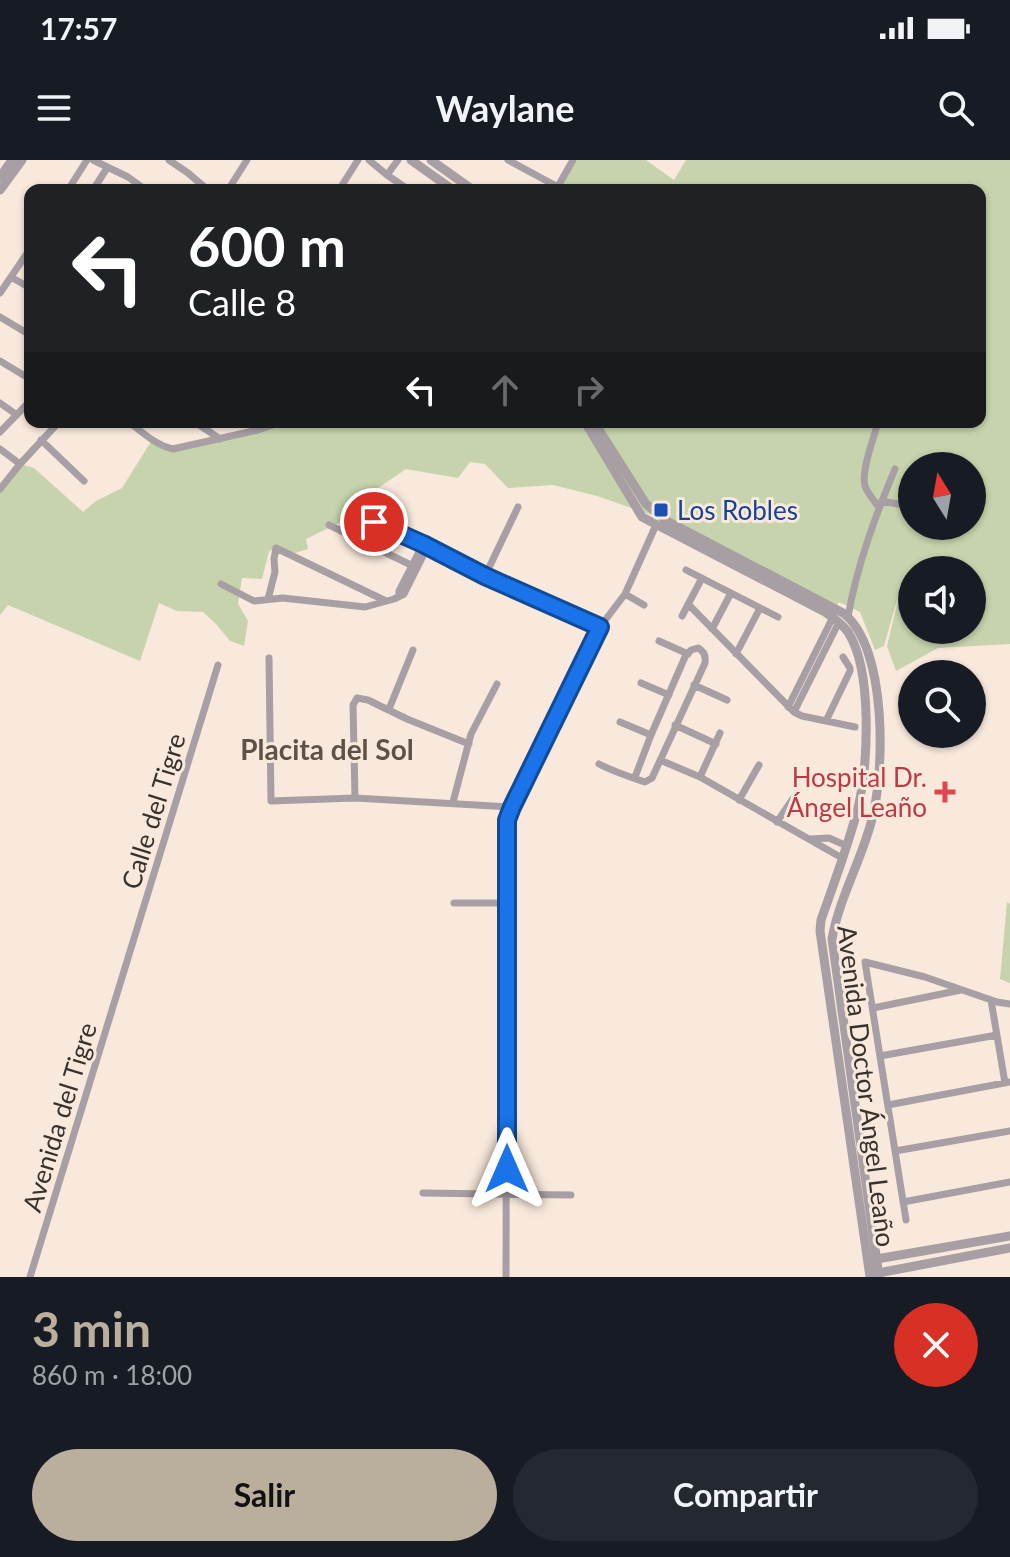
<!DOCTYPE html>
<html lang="es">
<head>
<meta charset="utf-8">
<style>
	:root { --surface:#171b24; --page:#242831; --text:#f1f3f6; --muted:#9ea1a6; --accent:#baae9c }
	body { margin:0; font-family:Lato,sans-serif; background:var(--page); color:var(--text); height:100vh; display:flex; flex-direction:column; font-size:30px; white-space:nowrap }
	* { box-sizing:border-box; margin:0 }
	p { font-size:26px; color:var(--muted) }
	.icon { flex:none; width:44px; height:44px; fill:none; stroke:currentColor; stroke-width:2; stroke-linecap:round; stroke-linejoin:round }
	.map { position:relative; height:1117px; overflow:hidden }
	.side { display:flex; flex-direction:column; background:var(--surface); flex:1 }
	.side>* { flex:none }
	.hud { position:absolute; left:24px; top:24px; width:962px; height:244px; border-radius:16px; box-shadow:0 2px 6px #0004; background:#202124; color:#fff; overflow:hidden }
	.needle { width:52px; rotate:349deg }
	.fabs { position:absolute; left:898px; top:292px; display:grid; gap:16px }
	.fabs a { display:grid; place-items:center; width:88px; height:88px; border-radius:50%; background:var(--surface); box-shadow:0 2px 6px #0004; font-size:40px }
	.pin { position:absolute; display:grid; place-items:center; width:68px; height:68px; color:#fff; margin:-34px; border:4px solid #fff; border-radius:50%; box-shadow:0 2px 8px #0007 }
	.me { position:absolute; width:88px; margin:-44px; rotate:0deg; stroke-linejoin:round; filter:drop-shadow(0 0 6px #0008) }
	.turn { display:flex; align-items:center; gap:28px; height:168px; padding:0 32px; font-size:36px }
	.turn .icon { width:104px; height:104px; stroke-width:2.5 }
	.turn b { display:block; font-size:56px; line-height:68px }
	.lanes { display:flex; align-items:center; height:76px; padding:0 32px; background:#0003; justify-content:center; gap:40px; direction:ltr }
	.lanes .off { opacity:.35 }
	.round { display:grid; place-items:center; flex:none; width:84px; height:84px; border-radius:42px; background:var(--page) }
	.overview { display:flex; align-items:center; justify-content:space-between; height:136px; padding:0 32px }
	h1 { font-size:48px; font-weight:700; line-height:60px; color:var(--accent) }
	.button { display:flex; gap:16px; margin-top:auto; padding:16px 32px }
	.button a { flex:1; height:92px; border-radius:48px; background:var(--accent); color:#111; font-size:32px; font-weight:700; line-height:92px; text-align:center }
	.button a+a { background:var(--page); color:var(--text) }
	.status { display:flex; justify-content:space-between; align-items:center; height:56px; padding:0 40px; background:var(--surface); direction:ltr }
	.status svg { height:22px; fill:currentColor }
	header { display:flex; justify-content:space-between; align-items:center; height:104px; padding:0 32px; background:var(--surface); font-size:36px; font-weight:700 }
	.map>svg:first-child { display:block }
	.green { fill:#c6d3ac; fill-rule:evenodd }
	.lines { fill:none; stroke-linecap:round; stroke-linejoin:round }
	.minor { stroke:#a79fa4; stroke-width:7 }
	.tertiary { stroke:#a79fa4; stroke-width:9 }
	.route-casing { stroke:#114b97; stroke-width:20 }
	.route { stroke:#1a73e8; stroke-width:14 }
	.transit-dot { fill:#1a4fb4; stroke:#f9e9dc; stroke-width:3 }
	.health-dot { fill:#e0444e; stroke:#f9e9dc; stroke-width:3 }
	.labels { text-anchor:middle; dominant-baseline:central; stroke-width:6; stroke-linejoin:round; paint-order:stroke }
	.transit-label { font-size:26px; fill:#164399; stroke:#f9e9dc; text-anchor:start }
	.health-label { font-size:26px; fill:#be3a42; stroke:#f9e9dc; text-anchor:end }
	.street-label { font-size:26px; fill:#38322e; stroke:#f9e9dc }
	.neighbourhood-label { font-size:28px; font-weight:bold; fill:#5e5146; stroke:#f9e9dc }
</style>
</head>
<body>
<div class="status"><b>17:57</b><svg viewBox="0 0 49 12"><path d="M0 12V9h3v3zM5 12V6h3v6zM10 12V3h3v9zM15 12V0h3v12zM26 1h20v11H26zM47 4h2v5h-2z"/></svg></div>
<header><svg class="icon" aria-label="menu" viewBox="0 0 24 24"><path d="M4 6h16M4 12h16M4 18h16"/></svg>Waylane<svg class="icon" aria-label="search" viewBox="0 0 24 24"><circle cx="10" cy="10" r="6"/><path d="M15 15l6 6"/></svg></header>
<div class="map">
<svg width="1010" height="1117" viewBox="0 0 1010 1117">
	<rect width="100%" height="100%" fill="#f9e9dc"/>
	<!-- green -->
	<path class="green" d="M577 0H646L674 20 686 0H1010V484L938 488 896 511 887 486 903 419 884 486 875 490 860 452 839 442 837 445 663 359 597 336 553 325 508 328 485 304 470 302 458 318 406 309 359 341 351 357 306 379 308 389 295 393 279 388 269 391 262 419 242 418 238 444 248 461 244 486 230 481 217 465 203 452 177 451 159 443 140 501 8 445 0 455V329L20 304 34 308 83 352 96 341 122 328 152 280 165 287 281 262H980V30H558ZM912 306H972V366H912ZM912 410H972V470H912Z
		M1007 742 1010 744V823L1000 819Z"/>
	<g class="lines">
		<!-- minor -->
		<path class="minor" d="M93 0 128 17 146 30
			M169 0 188 13 208 30
			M369 0 387 15 398 0
			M508 0 558 27
			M387 15 409 30
			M557 28 573 0
			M68 30 87 0
			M93 30 107 8
			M228 30 247 0
			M339 30 358 0
			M11 117 30 128
			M0 133 30 89
			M0 157 30 175
			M0 201 30 219
			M0 243 17 255
			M129 262C143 273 156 285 173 289L258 270 281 262
			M195 262 220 279
			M878 262C874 278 861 310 865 326 867 333 875 341 879 348
			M0 272 30 241
			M41 280 84 321
			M0 289 20 304
			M0 329 20 304 59 262
			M882 341 903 345 912 339
			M349 352 423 384 485 416 600 467
			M329 365 417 408
			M686 410 778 457
			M485 416 518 347
			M221 424 254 441 283 438 365 447 394 439 404 434 428 386
			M625 434 644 445
			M399 436V431L423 384
			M268 439 275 412 274 399 276 388 386 441
			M688 444 794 552 802 556 855 567
			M682 456 702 418
			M848 457C857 405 875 357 895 309
			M712 469 731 433
			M659 481 688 494
			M736 494 760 448
			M269 498 271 641 355 638 512 647
			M641 523 669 535
			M694 525 727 540
			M788 547 833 457
			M389 549 413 490
			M794 552 839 462
			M826 561 850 511V508L843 497
			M620 562 651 575
			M675 565 716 584
			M660 600 700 617 842 698
			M599 604C614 612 630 617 645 622L652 618 705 503C706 496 704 491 698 488L691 490 685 497 651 575 635 617
			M700 617 720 573
			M355 638 353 545 357 538 368 540 407 559 469 584
			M739 640 759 605
			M453 642 471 574 497 524
			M777 662 794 637
			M810 679 829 678 847 686
			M454 743H506
			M991 840 1005 923
			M873 848 961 830
			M880 896 997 875
			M888 945 1010 922
			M895 991 1010 971
			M423 1033 571 1035
			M903 1042 1010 1022
			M906 1060 865 802 925 817 997 842 1010 844
			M30 1117 218 505
			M506 1117 507 660 582 503 600 467 625 434 656 365"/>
		<!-- tertiary -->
		<path class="tertiary" d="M411 0 453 30
			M431 0 473 30
			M0 17 12 0
			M0 30 22 0
			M585 262 642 357 825 452C834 458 842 464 848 472 873 511 868 605 858 648 848 686 834 723 821 760L820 771 870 1117
			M594 262 646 344 667 361 843 453C888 487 885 614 871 663 860 703 839 739 832 779L879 1117
			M871 1100 1010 1076
			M873 1114 1010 1088"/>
	</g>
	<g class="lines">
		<defs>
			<path id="route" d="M374 362 423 384 485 416 600 467 512 647 507 660V1009"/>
		</defs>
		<!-- route casing -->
		<use href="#route" class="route-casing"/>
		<!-- route -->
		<use href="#route" class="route"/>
	</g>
	<!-- markers -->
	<rect class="transit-dot" x="653" y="342" width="16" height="16" rx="4"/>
	<path class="health-dot" d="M941 620h8v8h8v8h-8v8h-8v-8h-8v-8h8z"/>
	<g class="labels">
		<!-- transit labels -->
		<g class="transit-label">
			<text x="677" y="350">Los Robles</text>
		</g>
		<!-- health labels -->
		<g class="health-label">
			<text x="927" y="617">Hospital Dr.<tspan x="927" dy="30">Ángel Leaño</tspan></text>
		</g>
		<!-- street labels -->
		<g class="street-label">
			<text transform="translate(153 651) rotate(-73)">Calle del Tigre</text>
			<text transform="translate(867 926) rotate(83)">Avenida Doctor Ángel Leaño</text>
			<text transform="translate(59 957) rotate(-73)">Avenida del Tigre</text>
		</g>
		<!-- neighbourhood labels -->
		<g class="neighbourhood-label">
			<text x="327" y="589">Placita del Sol</text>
		</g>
	</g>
</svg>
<div class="fabs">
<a><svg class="needle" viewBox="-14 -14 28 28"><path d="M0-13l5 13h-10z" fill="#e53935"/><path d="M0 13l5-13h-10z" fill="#9ea1a6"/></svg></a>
<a><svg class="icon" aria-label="sound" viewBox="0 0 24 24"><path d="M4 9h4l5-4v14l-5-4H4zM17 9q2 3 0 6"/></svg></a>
<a><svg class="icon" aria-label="search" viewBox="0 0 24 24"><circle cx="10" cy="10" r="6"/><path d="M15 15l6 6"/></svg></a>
</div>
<div class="pin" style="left:374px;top:362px;background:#d93025"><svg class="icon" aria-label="arrive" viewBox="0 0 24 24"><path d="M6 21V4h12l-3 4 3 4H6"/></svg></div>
<svg class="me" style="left:507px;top:1009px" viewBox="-20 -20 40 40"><path d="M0-17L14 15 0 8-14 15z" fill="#1a73e8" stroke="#fff" stroke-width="4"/></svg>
<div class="hud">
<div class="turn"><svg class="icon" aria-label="left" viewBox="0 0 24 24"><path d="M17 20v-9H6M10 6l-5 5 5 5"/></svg><div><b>600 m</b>Calle 8</div></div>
<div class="lanes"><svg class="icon" aria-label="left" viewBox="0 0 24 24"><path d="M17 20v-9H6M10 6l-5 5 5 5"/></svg><svg class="icon off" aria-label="ahead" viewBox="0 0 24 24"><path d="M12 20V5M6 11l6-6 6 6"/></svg><svg class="icon off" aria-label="right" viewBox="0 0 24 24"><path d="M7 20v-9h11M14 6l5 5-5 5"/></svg></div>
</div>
</div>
<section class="side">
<div class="overview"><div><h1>3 min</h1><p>860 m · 18:00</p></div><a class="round" style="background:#d93025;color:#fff"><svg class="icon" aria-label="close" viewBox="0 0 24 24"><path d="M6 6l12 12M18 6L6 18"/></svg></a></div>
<div class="button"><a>Salir</a><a>Compartir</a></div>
</section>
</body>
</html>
